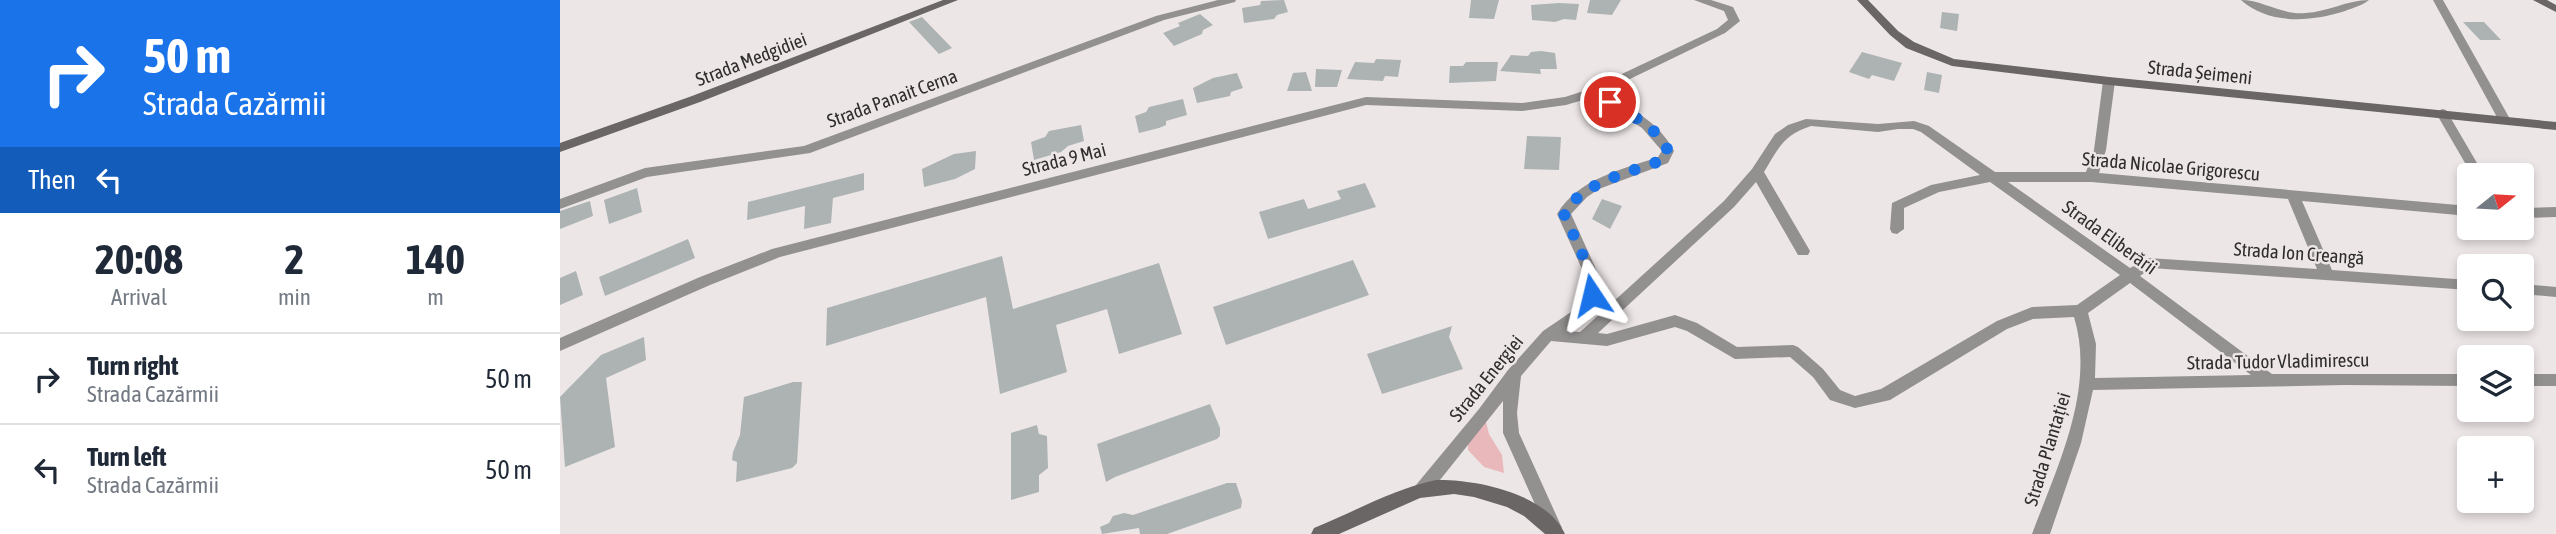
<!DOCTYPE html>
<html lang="en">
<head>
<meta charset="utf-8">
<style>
	:root { --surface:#fff; --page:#f2f2f3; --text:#1f2937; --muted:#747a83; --line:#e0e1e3 }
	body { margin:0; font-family:"Asap Condensed",sans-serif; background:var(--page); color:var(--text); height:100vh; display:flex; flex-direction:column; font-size:26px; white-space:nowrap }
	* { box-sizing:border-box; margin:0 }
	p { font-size:23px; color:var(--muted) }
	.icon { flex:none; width:38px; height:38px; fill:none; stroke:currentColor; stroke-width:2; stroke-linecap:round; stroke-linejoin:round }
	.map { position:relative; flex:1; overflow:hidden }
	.drawer { display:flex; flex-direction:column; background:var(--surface); width:560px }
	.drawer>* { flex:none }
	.top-card { background:#1a73e8; color:#fff; overflow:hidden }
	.needle { width:46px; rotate:72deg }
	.buttons { position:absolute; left:1897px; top:163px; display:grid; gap:14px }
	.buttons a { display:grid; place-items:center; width:77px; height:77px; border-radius:7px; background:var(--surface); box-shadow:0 4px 10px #0003; font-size:35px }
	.pin { position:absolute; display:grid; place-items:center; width:60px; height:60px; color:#fff; margin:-30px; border:4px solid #fff; border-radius:50%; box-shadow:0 2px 7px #0007 }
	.me { position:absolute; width:77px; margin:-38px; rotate:350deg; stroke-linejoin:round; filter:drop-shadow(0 0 5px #0008) }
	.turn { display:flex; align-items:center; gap:24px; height:147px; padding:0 28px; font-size:32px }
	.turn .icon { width:91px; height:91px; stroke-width:2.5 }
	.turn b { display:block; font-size:49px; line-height:60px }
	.then { display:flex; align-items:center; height:66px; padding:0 28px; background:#0003; gap:14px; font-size:26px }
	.eta { display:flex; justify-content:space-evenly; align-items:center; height:119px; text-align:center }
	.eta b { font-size:42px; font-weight:700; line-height:49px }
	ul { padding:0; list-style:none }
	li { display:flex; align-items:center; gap:21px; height:91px; padding:0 28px; border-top:2px solid var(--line) }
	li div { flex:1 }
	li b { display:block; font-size:26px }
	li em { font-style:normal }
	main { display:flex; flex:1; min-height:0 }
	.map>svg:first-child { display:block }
	.green { fill:#e9b8ba }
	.building { fill:#adb3b3 }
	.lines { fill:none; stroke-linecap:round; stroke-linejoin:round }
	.street { fill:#939090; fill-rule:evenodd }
	.secondary { fill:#6a6666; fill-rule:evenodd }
	.route { stroke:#1a73e8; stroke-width:12; stroke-dasharray:0 21.6 }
	.labels { text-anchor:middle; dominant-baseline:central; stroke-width:5; stroke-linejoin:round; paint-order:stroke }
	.street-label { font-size:19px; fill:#2f2d2d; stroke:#ede6e7 }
</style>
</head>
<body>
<main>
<section class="drawer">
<div class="top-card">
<div class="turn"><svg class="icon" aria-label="right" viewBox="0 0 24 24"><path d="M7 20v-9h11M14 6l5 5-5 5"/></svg><div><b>50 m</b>Strada Cazărmii</div></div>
<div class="then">Then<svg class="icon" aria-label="left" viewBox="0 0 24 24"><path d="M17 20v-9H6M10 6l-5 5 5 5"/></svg></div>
</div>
<div class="eta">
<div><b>20:08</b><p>Arrival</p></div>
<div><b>2</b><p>min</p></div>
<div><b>140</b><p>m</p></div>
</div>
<ul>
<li><svg class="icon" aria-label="right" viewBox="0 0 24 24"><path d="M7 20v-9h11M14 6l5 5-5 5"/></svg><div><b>Turn right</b><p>Strada Cazărmii</p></div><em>50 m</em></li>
<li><svg class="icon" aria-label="left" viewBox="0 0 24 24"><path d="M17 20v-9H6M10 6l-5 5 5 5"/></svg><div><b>Turn left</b><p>Strada Cazărmii</p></div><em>50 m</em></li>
</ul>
</section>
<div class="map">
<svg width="1996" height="534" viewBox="0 0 1996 534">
	<rect width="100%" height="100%" fill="#ede6e7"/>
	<!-- green -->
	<path class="green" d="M925 418 929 434 942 455 944 473 924 467 908 450V430Z"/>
	<!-- building -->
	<path class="building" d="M724 0 728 12 717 15 714 19 684 23 682 8 700 5 701 1Z
		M911 0H939L934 19 909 18Z
		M1030 0H1061L1052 15 1027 13Z
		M999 3 1019 4 1016 20 1004 19 995 22 972 20 971 5Z
		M1382 12 1399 14 1397 31 1380 28Z
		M640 14 653 25 643 30 642 34 614 46 603 33 620 26 618 23Z
		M362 17 392 48 379 54 349 22Z
		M1903 22H1924L1941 40H1920Z
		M981 51 995 53 997 69H980L981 74 940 71 951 55 968 56 971 52Z
		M1302 52 1342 63 1334 81 1312 75 1309 79 1289 72Z
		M816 59 841 60 838 77 825 76 823 81 787 79 795 62 814 63Z
		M906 62H938L936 81 889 83 890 66H903Z
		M756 69 782 70 777 87H755Z
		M746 72 752 91H727L733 73Z
		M1367 72 1382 75 1379 93 1364 90Z
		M677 73 683 88 671 92 670 96 637 103 633 88 653 78Z
		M623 99 627 115 606 121V125L599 128 579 133 575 116 586 112 589 107Z
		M521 125 524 141 508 146 501 152 474 160 471 142 485 137 489 131Z
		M967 136 1001 137 999 170 964 169Z
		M416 151 415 169 395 179 364 187 362 169 394 154Z
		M304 173V190L273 198 271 223 244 229 245 206 187 220 188 202Z
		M805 183 816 207 708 239 699 212 744 199 748 209 781 199 777 191Z
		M77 188 82 212 49 224 44 200Z
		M1042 199 1062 206 1050 229 1032 219Z
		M30 201 33 216 0 229V211Z
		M128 239 135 258 45 296 39 277Z
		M442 256 453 309 599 263 622 334 559 354 547 309 496 325 507 372 440 394 426 297 266 346 267 308Z
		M793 260 809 295 666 345 653 307Z
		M16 271 23 295 0 305V278Z
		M892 326 889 337 903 369 822 394 807 354Z
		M84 337 86 360 46 378 55 447 5 467 0 397 41 355Z
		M233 382H242L237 463 232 468 176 482 177 462 172 460 173 452 180 435 184 397Z
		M650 404 660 428V436L657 439 555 477 546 482 537 444Z
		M477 425 479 434 487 436 488 468 479 475V492L451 500V433Z
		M667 483H676L682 501 681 508 607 534H580L579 528 542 534 540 527 549 523 553 516 564 513 573 515Z"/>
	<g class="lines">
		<!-- street -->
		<path class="street" d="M658 0H676L675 2 604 20 250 153 87 177 0 209V199L85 168 244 146 596 16Z
			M1134 0H1151L1173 7 1180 21 1165 33 1043 92C1071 108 1099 122 1114 151L1108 163 1039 189 1027 197 1011 214 1041 280 1040 295 1027 316 1006 331 1020 332 1164 201 1192 169 1215 134 1228 125 1246 119 1318 124 1354 121 1369 126 1435 172H1526L1534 150 1543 81 1549 77 1555 81 1546 150 1539 173 1909 206V216L1742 201 1772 270 1909 280V290L1591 268 1580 276 1712 374H1909V386L1785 385 1533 390 1521 443 1490 534H1472C1497 467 1536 389 1514 317L1473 319 1447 329 1330 400 1295 408 1270 400 1253 377 1230 357 1175 359 1127 331 1115 327 1047 346 991 341 961 376 957 413 959 433 1002 528 1000 533H988L943 433V401L868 495 862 497 856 495 854 490 856 485 919 409 948 370 983 331 1017 308 1026 294 1027 280 997 214C1019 178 1061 170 1098 157L1102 151 1082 128 1033 97 1006 105 962 111 806 105 220 257 150 285 0 351V338L140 277 212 249 806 97 962 103 1005 97 1030 89 1157 29 1168 20 1164 11ZM1251 126 1318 132 1338 129H1353L1361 132 1420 175 1371 185 1332 203 1330 229 1332 233 1337 234 1344 229V208L1379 192 1430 182 1560 275 1517 305 1472 307 1437 321 1321 389 1295 396 1280 390 1263 369 1238 347 1233 345 1177 347 1137 323 1115 315 1047 334 1038 333 1174 207 1196 182 1238 255H1248L1250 251 1204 172C1218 149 1223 135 1251 126ZM1448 182H1531L1728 199 1757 269 1588 258 1570 268ZM1570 283 1691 375 1535 378 1536 344 1528 313Z
			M1681 0C1703 0 1721 15 1745 13 1768 12 1787 0 1809 0 1803 5 1793 8 1785 11 1751 22 1709 25 1681 0Z
			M1873 0H1883L1950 119 1948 122 1944 123 1938 119Z
			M1882 109 1886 110 1924 175H1912L1876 113Z
			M1996 207V217L1962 218V208Z
			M1962 284 1996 287V297L1962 294Z
			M1962 374H1996V386H1962Z"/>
		<!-- secondary -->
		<path class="secondary" d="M383 0H398L140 102 0 152V143L132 96Z
			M1297 0H1308L1338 31 1354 42 1394 59 1549 77 1996 122V130L1549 85 1392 66 1346 48 1330 35Z
			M1973 0H1987L1996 5V12Z
			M876 480C915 479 986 493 1005 534H985L964 516 947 507 914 497 894 494 860 498 779 534H751L754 528C794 512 833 489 876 480Z"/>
	</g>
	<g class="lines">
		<!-- route -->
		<path class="route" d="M1032 295 1034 280 1004 214C1021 182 1072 172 1103 160L1108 151C1099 128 1070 115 1050 102"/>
	</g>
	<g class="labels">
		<!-- street labels -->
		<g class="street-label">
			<text transform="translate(191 59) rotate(-21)">Strada Medgidiei</text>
			<text transform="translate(1640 72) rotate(6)">Strada Șeimeni</text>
			<text transform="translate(332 98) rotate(-20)">Strada Panait Cerna</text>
			<text transform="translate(504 159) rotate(-14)">Strada 9 Mai</text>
			<text transform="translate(1611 166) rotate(5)">Strada Nicolae Grigorescu</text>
			<text transform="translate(1550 237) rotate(36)">Strada Eliberării</text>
			<text transform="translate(1739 253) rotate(4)">Strada Ion Creangă</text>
			<text transform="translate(1718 361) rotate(-1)">Strada Tudor Vladimirescu</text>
			<text transform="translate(926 378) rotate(-51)">Strada Energiei</text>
			<text transform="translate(1487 449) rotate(-73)">Strada Plantației</text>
		</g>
	</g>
</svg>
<div class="buttons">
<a><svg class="needle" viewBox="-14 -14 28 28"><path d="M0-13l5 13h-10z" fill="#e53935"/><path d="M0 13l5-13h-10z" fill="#747a83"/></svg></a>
<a><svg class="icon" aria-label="search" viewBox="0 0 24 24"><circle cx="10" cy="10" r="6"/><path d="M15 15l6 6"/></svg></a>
<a><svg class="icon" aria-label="layers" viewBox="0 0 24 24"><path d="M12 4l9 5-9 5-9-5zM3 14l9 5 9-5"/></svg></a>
<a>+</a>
</div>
<div class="pin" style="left:1050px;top:102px;background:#d93025"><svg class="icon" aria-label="arrive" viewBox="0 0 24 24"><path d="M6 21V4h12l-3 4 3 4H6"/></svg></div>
<svg class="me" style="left:1032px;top:295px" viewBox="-20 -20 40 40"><path d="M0-17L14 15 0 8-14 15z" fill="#1a73e8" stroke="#fff" stroke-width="4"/></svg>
</div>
</main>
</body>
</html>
